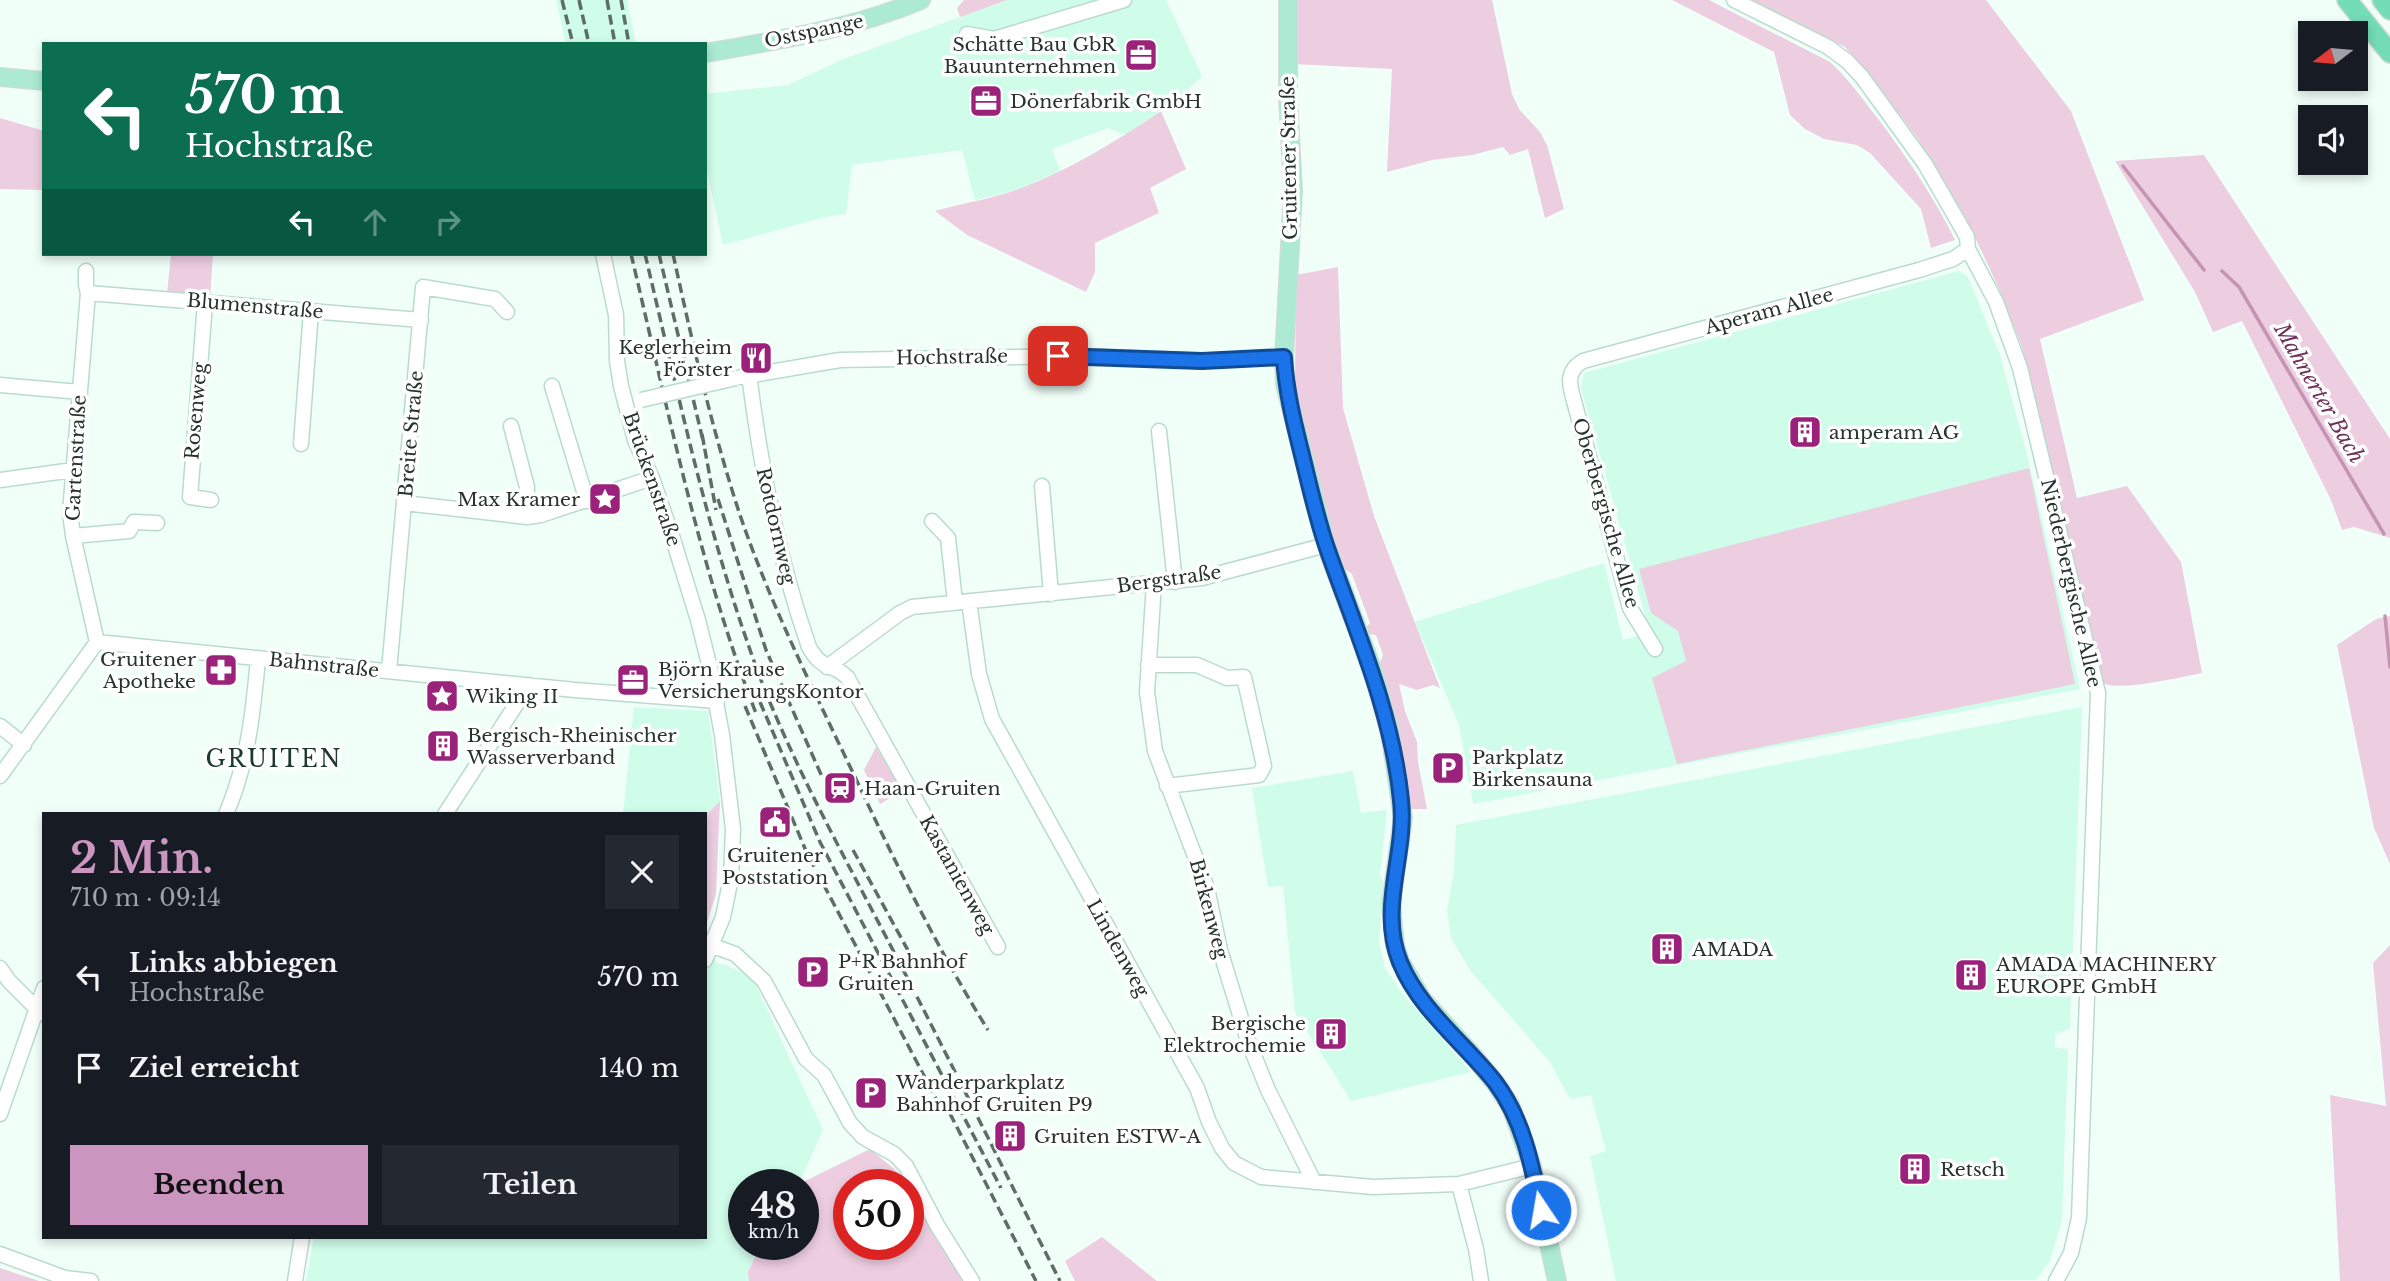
<!DOCTYPE html>
<html lang="de">
<head>
<meta charset="utf-8">
<style>
	:root { --surface:#171b24; --page:#242831; --text:#f1f3f6; --muted:#9ea1a6; --accent:#ca95bf }
	body { margin:0; font-family:"Libre Baskerville",serif; background:var(--page); color:var(--text); height:100vh; display:flex; flex-direction:column; font-size:26px; white-space:nowrap }
	* { box-sizing:border-box; margin:0 }
	p { font-size:23px; color:var(--muted) }
	.icon { flex:none; width:38px; height:38px; fill:none; stroke:currentColor; stroke-width:2; stroke-linecap:round; stroke-linejoin:round }
	.map { position:relative; flex:1; overflow:hidden }
	.side { position:absolute; left:42px; top:812px; width:665px; height:427px; display:flex; flex-direction:column; background:var(--surface); border-radius:0px; box-shadow:0 4px 10px #0003 }
	.side>* { flex:none }
	.banner { position:absolute; left:42px; top:42px; width:665px; height:214px; border-radius:0px; box-shadow:0 4px 10px #0003; background:#0b6e4f; color:#fff; overflow:hidden }
	.needle { width:46px; rotate:254deg }
	.fabs { position:absolute; left:2298px; top:21px; display:grid; gap:14px }
	.fabs a { display:grid; place-items:center; width:70px; height:70px; border-radius:0px; background:var(--surface); box-shadow:0 4px 10px #0003; font-size:35px }
	.speed { position:absolute; left:728px; top:1169px; display:flex; gap:14px; font-size:35px; font-weight:700; text-align:center }
	.speed>* { display:grid; place-content:center; width:91px; height:91px; border-radius:50%; background:var(--surface); box-shadow:0 4px 10px #0003; line-height:1 }
	.speed small { font-size:18px; font-weight:400 }
	.speed .limit { border:10px solid #d22; background:#fff; color:#111 }
	.pin { position:absolute; display:grid; place-items:center; width:60px; height:60px; color:#fff; margin:-30px; border-radius:14px; box-shadow:0 4px 10px #0006 }
	.me { position:absolute; width:77px; margin:-38px; rotate:348deg; stroke-linejoin:round; filter:drop-shadow(0 0 5px #0008) }
	.turn { display:flex; align-items:center; gap:24px; height:147px; padding:0 28px; font-size:32px }
	.turn .icon { width:91px; height:91px; stroke-width:2.5 }
	.turn b { display:block; font-size:49px; line-height:60px }
	.lanes { display:flex; align-items:center; height:66px; padding:0 28px; background:#0003; justify-content:center; gap:35px; direction:ltr }
	.lanes .off { opacity:.35 }
	.round { display:grid; place-items:center; flex:none; width:74px; height:74px; border-radius:0px; background:var(--page) }
	.headline { display:flex; align-items:center; justify-content:space-between; height:119px; padding:0 28px }
	h1 { font-size:42px; font-weight:700; line-height:52px; color:var(--accent) }
	.cta { display:flex; gap:14px; margin-top:auto; padding:14px 28px }
	.cta a { flex:1; height:80px; border-radius:0px; background:var(--accent); color:#111; font-size:28px; font-weight:700; line-height:80px; text-align:center }
	.cta a+a { background:var(--page); color:var(--text) }
	ul { padding:0; list-style:none }
	li { display:flex; align-items:center; gap:21px; height:91px; padding:0 28px }
	li div { flex:1 }
	li b { display:block; font-size:26px }
	li em { font-style:normal }
	.map>svg:first-child { display:block }
	.built { fill:#d0fcea }
	.green { fill:#edcee1; fill-rule:evenodd }
	.lines { fill:none; stroke-linecap:round; stroke-linejoin:round }
	.stream { stroke:#c494b2; stroke-width:3.5 }
	.minor-casing { stroke:#b9dbcd; stroke-width:17 }
	.major-casing { stroke:#d8dad9; stroke-width:20 }
	.highway-casing { stroke:#d8dad9; stroke-width:22 }
	.minor { stroke:#fff; stroke-width:14 }
	.major { stroke:#acead4; stroke-width:18 }
	.highway { stroke:#74dcb7; stroke-width:19 }
	.rail { stroke:#5f6d67; stroke-width:3.5; stroke-dasharray:10 5; stroke-linecap:butt }
	.minor-bridge-casing { stroke:#b9dbcd; stroke-width:17; stroke-linecap:butt }
	.minor-bridge { stroke:#fff; stroke-width:14 }
	.route-casing { stroke:#114b97; stroke-width:18 }
	.route { stroke:#1a73e8; stroke-width:12 }
	.labels { text-anchor:middle; dominant-baseline:central; stroke-width:7; stroke-linejoin:round; paint-order:stroke }
	.street-label { font-size:19px; fill:#26342e; stroke:#fff }
	.poi-label { font-size:19px; fill:#26342e; stroke:#fff; text-anchor:start }
	.water-label { font-size:21px; font-style:italic; fill:#6d315a; stroke:#fff }
	.quarter-label { font-size:23px; letter-spacing:2px; fill:#1d3a2f; stroke:#fff }
</style>
</head>
<body>
<div class="map">
<svg width="2390" height="1281" viewBox="0 0 2390 1281">
	<rect width="100%" height="100%" fill="#f1fff9"/>
	<!-- built -->
	<path class="built" d="M556 0H627L636 44H566Z
		M1007 0H1166L1202 76 1181 96 1126 135 1108 128 1052 149 1060 171 1017 190 975 200 962 150 852 165 846 214 825 217 723 245 705 161V94L788 85 841 60Z
		M1959 271 1968 277 2000 355 2029 462 2080 689 1473 804 1459 725 1415 622 1604 563 1623 640 1650 633 1581 388 1584 373Z
		M634 707 708 711 720 801 706 816 705 814H623Z
		M2082 707 2070 1029 2055 1034V1048L2068 1049 2062 1219 2050 1261 2036 1280 1616 1281 1590 1156 1606 1151 1591 1095 1570 1099 1550 1062 1470 970 1451 938 1447 909 1454 872 1456 825Z
		M1353 771 1361 813 1387 810 1380 875 1383 881 1379 942 1385 968 1402 993 1471 1072 1351 1101 1295 1012 1283 886 1268 887 1252 788Z
		M705 941 718 964 726 965 752 977 823 1130 798 1185H744V1244H771L757 1281H306L314 1237H705Z"/>
	<!-- green -->
	<path class="green" d="M964 0H1007L960 17 957 8Z
		M1295 0H1492L1512 94 1519 109 1540 132 1547 145 1564 209 1545 218 1528 149 1510 155 1503 147 1472 155 1432 160 1387 172 1392 69 1293 64Z
		M1672 0H1709L1830 62C1849 79 1863 100 1879 120 1908 159 1934 197 1955 240L1931 248 1921 209 1870 153 1857 145 1824 139 1805 129 1790 115 1774 52Z
		M1750 0H1986L2071 111 2144 300 2040 339 2077 498 2127 486 2181 562 2202 673C2182 677 2118 692 2103 683L2022 347 2000 291 1966 218 1918 139 1873 79 1845 47Z
		M1161 111 1186 169 1150 188 1159 213 1095 243V272L1086 292 967 235 935 211C961 204 995 198 1019 189 1069 170 1117 141 1161 111Z
		M0 118 44 131V190L0 189Z
		M2204 155 2390 439V538L2354 527 2342 530 2331 500 2242 321 2213 332 2195 292 2115 161Z
		M171 254H213L210 298 167 294Z
		M1338 267 1343 408 1374 516 1440 688 1433 685 1417 690 1399 684 1405 711 1417 742 1418 762 1427 809H1411L1399 733 1380 663 1383 655 1376 635 1367 634 1365 629 1370 623 1352 574 1342 567 1323 504 1295 391 1296 275Z
		M2029 468 2075 684 1677 764 1652 678 1686 661 1678 631 1651 613 1639 569Z
		M2390 616V864L2374 828 2337 645 2376 619Z
		M876 747 902 791 880 804 864 770Z
		M720 801 716 894 705 929V816Z
		M2390 945V1281H2340L2330 1095 2386 1106 2373 963Z
		M870 1149 905 1178 962 1281H749L748 1272 761 1244H803V1185H797ZM849 1185H908V1244H849Z
		M1102 1237 1157 1281H1075L1065 1261Z
		M0 1268 39 1281H0Z"/>
	<g class="lines">
		<!-- stream -->
		<path class="stream" d="M2123 166 2204 270
			M2222 271 2239 287 2384 534
			M2385 616 2390 667"/>
		<defs>
			<path id="minor" d="M1734 0 1828 47 1847 61 1862 77 1925 164 1967 237 1968 249 1996 302 2020 368 2098 693 2079 1218 2071 1253 2056 1281
				M967 34 994 39 1124 0
				M603 254 616 315 617 361 621 386 635 440 652 478 672 536 698 620 709 664 722 735 733 829 731 878 723 917 705 960
				M86 271V285L88 293 70 513 73 536 97 642
				M88 293 421 320
				M205 303 190 497 211 500
				M749 375C761 468 778 558 809 647 822 671 831 662 847 677L998 947
				M741 377 840 360 1082 356 1202 361 1284 357
				M0 385 80 392
				M552 386 587 501
				M511 426 527 487V517
				M1159 431 1175 582
				M301 444 311 311
				M0 480 73 470
				M1042 486 1051 594
				M404 503 527 517 541 515 652 478
				M932 521 948 538 955 602
				M73 536 129 531 134 522 157 523
				M1154 583 1147 692 1155 751 1207 888 1220 950 1248 1041 1268 1090 1314 1182
				M969 601 979 674 992 719 1197 1088 1209 1122 1222 1148 1234 1163 1261 1177 1373 1187 1459 1184 1532 1166
				M1655 649 1630 608 1574 401C1569 384 1566 371 1583 361L1919 270 1953 259 1968 249
				M1148 665H1197L1227 678 1244 677 1264 766 1259 775 1167 786
				M827 667 900 613 912 607 1202 578 1326 545
				M389 671 423 287 495 299 507 312
				M0 726 24 745
				M0 776 97 642 575 690 717 701
				M226 814C248 763 253 713 258 659
				M445 814 529 685
				M713 946 735 954 764 981 806 1059 824 1075 850 1123 863 1137 894 1154 906 1166 937 1225 972 1281
				M0 968 9 981 41 1013
				M0 1114 44 988
				M1459 1184 1476 1249 1481 1281
				M0 1254 65 1278 91 1281
				M295 1281 302 1237"/>
			<path id="major" d="M1288 0V97L1293 191 1284 357 1285 384 1326 545 1373 671 1390 732 1403 818 1391 903 1395 945 1400 961 1422 999 1475 1058 1496 1084 1511 1107 1532 1166 1557 1281
				M705 53C779 40 852 29 921 0
				M0 77 44 81"/>
			<path id="highway" d="M2347 0 2390 53
				M2382 0 2390 10"/>
		</defs>
		<!-- minor casing -->
		<use href="#minor" class="minor-casing"/>
		<!-- major casing -->
		<use href="#major" class="major-casing"/>
		<!-- highway casing -->
		<use href="#highway" class="highway-casing"/>
		<!-- minor -->
		<use href="#minor" class="minor"/>
		<!-- major -->
		<use href="#major" class="major"/>
		<!-- highway -->
		<use href="#highway" class="highway"/>
		<!-- rail -->
		<path class="rail" d="M562 0 573 44
			M579 0 589 44
			M607 0 615 44
			M621 0 629 44
			M631 254C668 409 699 567 757 716
			M645 254C679 397 709 542 761 680 798 775 849 865 896 956 952 1064 1005 1173 1060 1281
			M659 254 704 445
			M673 254C692 341 712 430 740 515 771 606 814 691 855 777 896 864 937 948 988 1030
			M702 434 716 510
			M718 499 766 650 823 779
			M760 702 820 842 1001 1188
			M745 706 806 851 943 1112
			M853 850 916 965
			M943 1100 1036 1281"/>
		<defs>
			<path id="minor-bridge" d="M641 400 736 378"/>
		</defs>
		<!-- minor-bridge casing -->
		<use href="#minor-bridge" class="minor-bridge-casing"/>
		<!-- minor-bridge -->
		<use href="#minor-bridge" class="minor-bridge"/>
	</g>
	<g class="lines">
		<defs>
			<path id="route" d="M1058 356 1202 361 1284 357C1286 390 1293 419 1301 451 1309 483 1316 516 1327 548 1356 631 1392 711 1401 800 1407 854 1378 908 1400 962 1419 1009 1464 1043 1495 1082 1523 1119 1532 1165 1541 1210"/>
		</defs>
		<!-- route casing -->
		<use href="#route" class="route-casing"/>
		<!-- route -->
		<use href="#route" class="route"/>
	</g>
	<!-- icons -->
	<defs>
		<symbol id="office-square" viewBox="-11 -11 22 22"><rect x="-9" y="-9" width="18" height="18" rx="4" fill="#9b227b" stroke="#fff"/><path d="M-6-3h4V-5.5h4V-3h4V5H-6ZM-1-4.5V-3h2v-1.5ZM-6 0V1H6V0Z" fill="#fff"/></symbol>
		<symbol id="restaurant-square" viewBox="-11 -11 22 22"><rect x="-9" y="-9" width="18" height="18" rx="4" fill="#9b227b" stroke="#fff"/><path d="M-5-6h1v4h1v-4h1v4h1v-4h1v5L-1.5 .5V6h-2V.5L-5-1ZM5-6V6H3V1.5H1.5Q1.5-4 5-6Z" fill="#fff"/></symbol>
		<symbol id="building-square" viewBox="-11 -11 22 22"><rect x="-9" y="-9" width="18" height="18" rx="4" fill="#9b227b" stroke="#fff"/><path d="M-4-6H4V6H1V3H-1V6H-4ZM-2.5-4.3h1.7v1.8h-1.7ZM.8-4.3h1.7v1.8H.8ZM-2.5-1h1.7V.8h-1.7ZM.8-1h1.7V.8H.8Z" fill="#fff"/></symbol>
		<symbol id="sight-square" viewBox="-11 -11 22 22"><rect x="-9" y="-9" width="18" height="18" rx="4" fill="#9b227b" stroke="#fff"/><path d="M0-6L1.8-2.2L6-1.7L2.9 1.2L3.7 5.4L0 3.3L-3.7 5.4L-2.9 1.2L-6-1.7L-1.8-2.2Z" fill="#fff"/></symbol>
		<symbol id="pharmacy-square" viewBox="-11 -11 22 22"><rect x="-9" y="-9" width="18" height="18" rx="4" fill="#9b227b" stroke="#fff"/><path d="M-2-6h4v4h4v4h-4v4h-4v-4h-4v-4h4Z" fill="#fff"/></symbol>
		<symbol id="parking-square" viewBox="-11 -11 22 22"><rect x="-9" y="-9" width="18" height="18" rx="4" fill="#9b227b" stroke="#fff"/><path d="M-3.5-5.5H1a3.5 3.5 0 0 1 0 7H-1V5.5H-3.5ZM-1-3.4V-.6H.8a1.4 1.4 0 0 0 0-2.8Z" fill="#fff"/></symbol>
		<symbol id="station-square" viewBox="-11 -11 22 22"><rect x="-9" y="-9" width="18" height="18" rx="4" fill="#9b227b" stroke="#fff"/><path d="M-3-6H3Q5-6 5-4V2Q5 4 3 4L4.5 6H3L1.5 4h-3L-3 6H-4.5L-3 4Q-5 4-5 2V-4Q-5-6-3-6ZM-3.5-4v3h7v-3ZM-3.5 1v1.5H-2V1ZM2 1v1.5H3.5V1Z" fill="#fff"/></symbol>
		<symbol id="civic-square" viewBox="-11 -11 22 22"><rect x="-9" y="-9" width="18" height="18" rx="4" fill="#9b227b" stroke="#fff"/><path d="M-.6-6.5H3V-4.5H.6V-3L4-1V1h2V6H-6V1h2V-1L-.6-3ZM-1.2 2.5V6h2.4V2.5Z" fill="#fff"/></symbol>
	</defs>
	<g fill-rule="evenodd">
		<use href="#office-square" x="1122" y="36" width="38" height="38"/>
		<use href="#office-square" x="967" y="82" width="38" height="38"/>
		<use href="#restaurant-square" x="737" y="339" width="38" height="38"/>
		<use href="#building-square" x="1786" y="413" width="38" height="38"/>
		<use href="#sight-square" x="586" y="480" width="38" height="38"/>
		<use href="#pharmacy-square" x="202" y="651" width="38" height="38"/>
		<use href="#office-square" x="614" y="661" width="38" height="38"/>
		<use href="#sight-square" x="423" y="677" width="38" height="38"/>
		<use href="#building-square" x="424" y="727" width="38" height="38"/>
		<use href="#parking-square" x="1429" y="749" width="38" height="38"/>
		<use href="#station-square" x="821" y="769" width="38" height="38"/>
		<use href="#civic-square" x="756" y="803" width="38" height="38"/>
		<use href="#building-square" x="1648" y="930" width="38" height="38"/>
		<use href="#parking-square" x="794" y="953" width="38" height="38"/>
		<use href="#building-square" x="1952" y="956" width="38" height="38"/>
		<use href="#building-square" x="1312" y="1015" width="38" height="38"/>
		<use href="#parking-square" x="852" y="1074" width="38" height="38"/>
		<use href="#building-square" x="991" y="1117" width="38" height="38"/>
		<use href="#building-square" x="1896" y="1150" width="38" height="38"/>
	</g>
	<g class="labels">
		<!-- street labels -->
		<g class="street-label">
			<text transform="translate(814 31) rotate(-12)">Ostspange</text>
			<text transform="translate(1289 158) rotate(-91)">Gruitener Straße</text>
			<text transform="translate(255 306) rotate(5)">Blumenstraße</text>
			<text transform="translate(1769 311) rotate(-15)">Aperam Allee</text>
			<text transform="translate(952 357) rotate(-1)">Hochstraße</text>
			<text transform="translate(196 411) rotate(-85)">Rosenweg</text>
			<text transform="translate(411 434) rotate(-85)">Breite Straße</text>
			<text transform="translate(76 458) rotate(-87)">Gartenstraße</text>
			<text transform="translate(652 479) rotate(71)">Brückenstraße</text>
			<text transform="translate(1606 513) rotate(74)">Oberbergische Allee</text>
			<text transform="translate(776 526) rotate(77)">Rotdornweg</text>
			<text transform="translate(1169 579) rotate(-8)">Bergstraße</text>
			<text transform="translate(2071 583) rotate(77)">Niederbergische Allee</text>
			<text transform="translate(324 665) rotate(6)">Bahnstraße</text>
			<text transform="translate(957 875) rotate(61)">Kastanienweg</text>
			<text transform="translate(1209 909) rotate(75)">Birkenweg</text>
			<text transform="translate(1118 948) rotate(61)">Lindenweg</text>
		</g>
		<!-- poi labels -->
		<g class="poi-label">
			<text x="1116" y="44" text-anchor="end">Schätte Bau GbR<tspan x="1116" dy="22">Bauunternehmen</tspan></text>
			<text x="1010" y="101">Dönerfabrik GmbH</text>
			<text x="732" y="347" text-anchor="end">Keglerheim<tspan x="732" dy="22">Förster</tspan></text>
			<text x="1829" y="432">amperam AG</text>
			<text x="580" y="499" text-anchor="end">Max Kramer</text>
			<text x="196" y="659" text-anchor="end">Gruitener<tspan x="196" dy="22">Apotheke</tspan></text>
			<text x="658" y="669">Björn Krause<tspan x="658" dy="22">VersicherungsKontor</tspan></text>
			<text x="466" y="696">Wiking II</text>
			<text x="467" y="735">Bergisch-Rheinischer<tspan x="467" dy="22">Wasserverband</tspan></text>
			<text x="1472" y="757">Parkplatz<tspan x="1472" dy="22">Birkensauna</tspan></text>
			<text x="864" y="788">Haan-Gruiten</text>
			<text x="775" y="855" text-anchor="middle">Gruitener<tspan x="775" dy="22">Poststation</tspan></text>
			<text x="1692" y="949">AMADA</text>
			<text x="838" y="961">P+R Bahnhof<tspan x="838" dy="22">Gruiten</tspan></text>
			<text x="1996" y="964">AMADA MACHINERY<tspan x="1996" dy="22">EUROPE GmbH</tspan></text>
			<text x="1306" y="1023" text-anchor="end">Bergische<tspan x="1306" dy="22">Elektrochemie</tspan></text>
			<text x="896" y="1082">Wanderparkplatz<tspan x="896" dy="22">Bahnhof Gruiten P9</tspan></text>
			<text x="1034" y="1136">Gruiten ESTW-A</text>
			<text x="1940" y="1169">Retsch</text>
		</g>
		<!-- water labels -->
		<g class="water-label">
			<text transform="translate(2319 393) rotate(60)">Mahnerter Bach</text>
		</g>
		<!-- quarter labels -->
		<g class="quarter-label">
			<text x="274" y="759">GRUITEN</text>
		</g>
	</g>
</svg>
<div class="fabs">
<a><svg class="needle" viewBox="-14 -14 28 28"><path d="M0-13l5 13h-10z" fill="#e53935"/><path d="M0 13l5-13h-10z" fill="#9ea1a6"/></svg></a>
<a><svg class="icon" aria-label="sound" viewBox="0 0 24 24"><path d="M4 9h4l5-4v14l-5-4H4zM17 9q2 3 0 6"/></svg></a>
</div>
<div class="speed"><div>48<small>km/h</small></div><div class="limit">50</div></div>
<div class="pin" style="left:1058px;top:356px;background:#d93025"><svg class="icon" aria-label="arrive" viewBox="0 0 24 24"><path d="M6 21V4h12l-3 4 3 4H6"/></svg></div>
<svg class="me" style="left:1541px;top:1210px" viewBox="-20 -20 40 40"><circle r="17" fill="#1a73e8" stroke="#fff" stroke-width="3"/><path d="M0-11L8 9 0 5-8 9z" fill="#fff"/></svg>
<div class="banner">
<div class="turn"><svg class="icon" aria-label="left" viewBox="0 0 24 24"><path d="M17 20v-9H6M10 6l-5 5 5 5"/></svg><div><b>570 m</b>Hochstraße</div></div>
<div class="lanes"><svg class="icon" aria-label="left" viewBox="0 0 24 24"><path d="M17 20v-9H6M10 6l-5 5 5 5"/></svg><svg class="icon off" aria-label="ahead" viewBox="0 0 24 24"><path d="M12 20V5M6 11l6-6 6 6"/></svg><svg class="icon off" aria-label="right" viewBox="0 0 24 24"><path d="M7 20v-9h11M14 6l5 5-5 5"/></svg></div>
</div>
<section class="side">
<div class="headline"><div><h1>2 Min.</h1><p>710 m · 09:14</p></div><a class="round"><svg class="icon" aria-label="close" viewBox="0 0 24 24"><path d="M6 6l12 12M18 6L6 18"/></svg></a></div>
<ul>
<li><svg class="icon" aria-label="left" viewBox="0 0 24 24"><path d="M17 20v-9H6M10 6l-5 5 5 5"/></svg><div><b>Links abbiegen</b><p>Hochstraße</p></div><em>570 m</em></li>
<li><svg class="icon" aria-label="arrive" viewBox="0 0 24 24"><path d="M6 21V4h12l-3 4 3 4H6"/></svg><div><b>Ziel erreicht</b></div><em>140 m</em></li>
</ul>
<div class="cta"><a>Beenden</a><a>Teilen</a></div>
</section>
</div>
</body>
</html>
